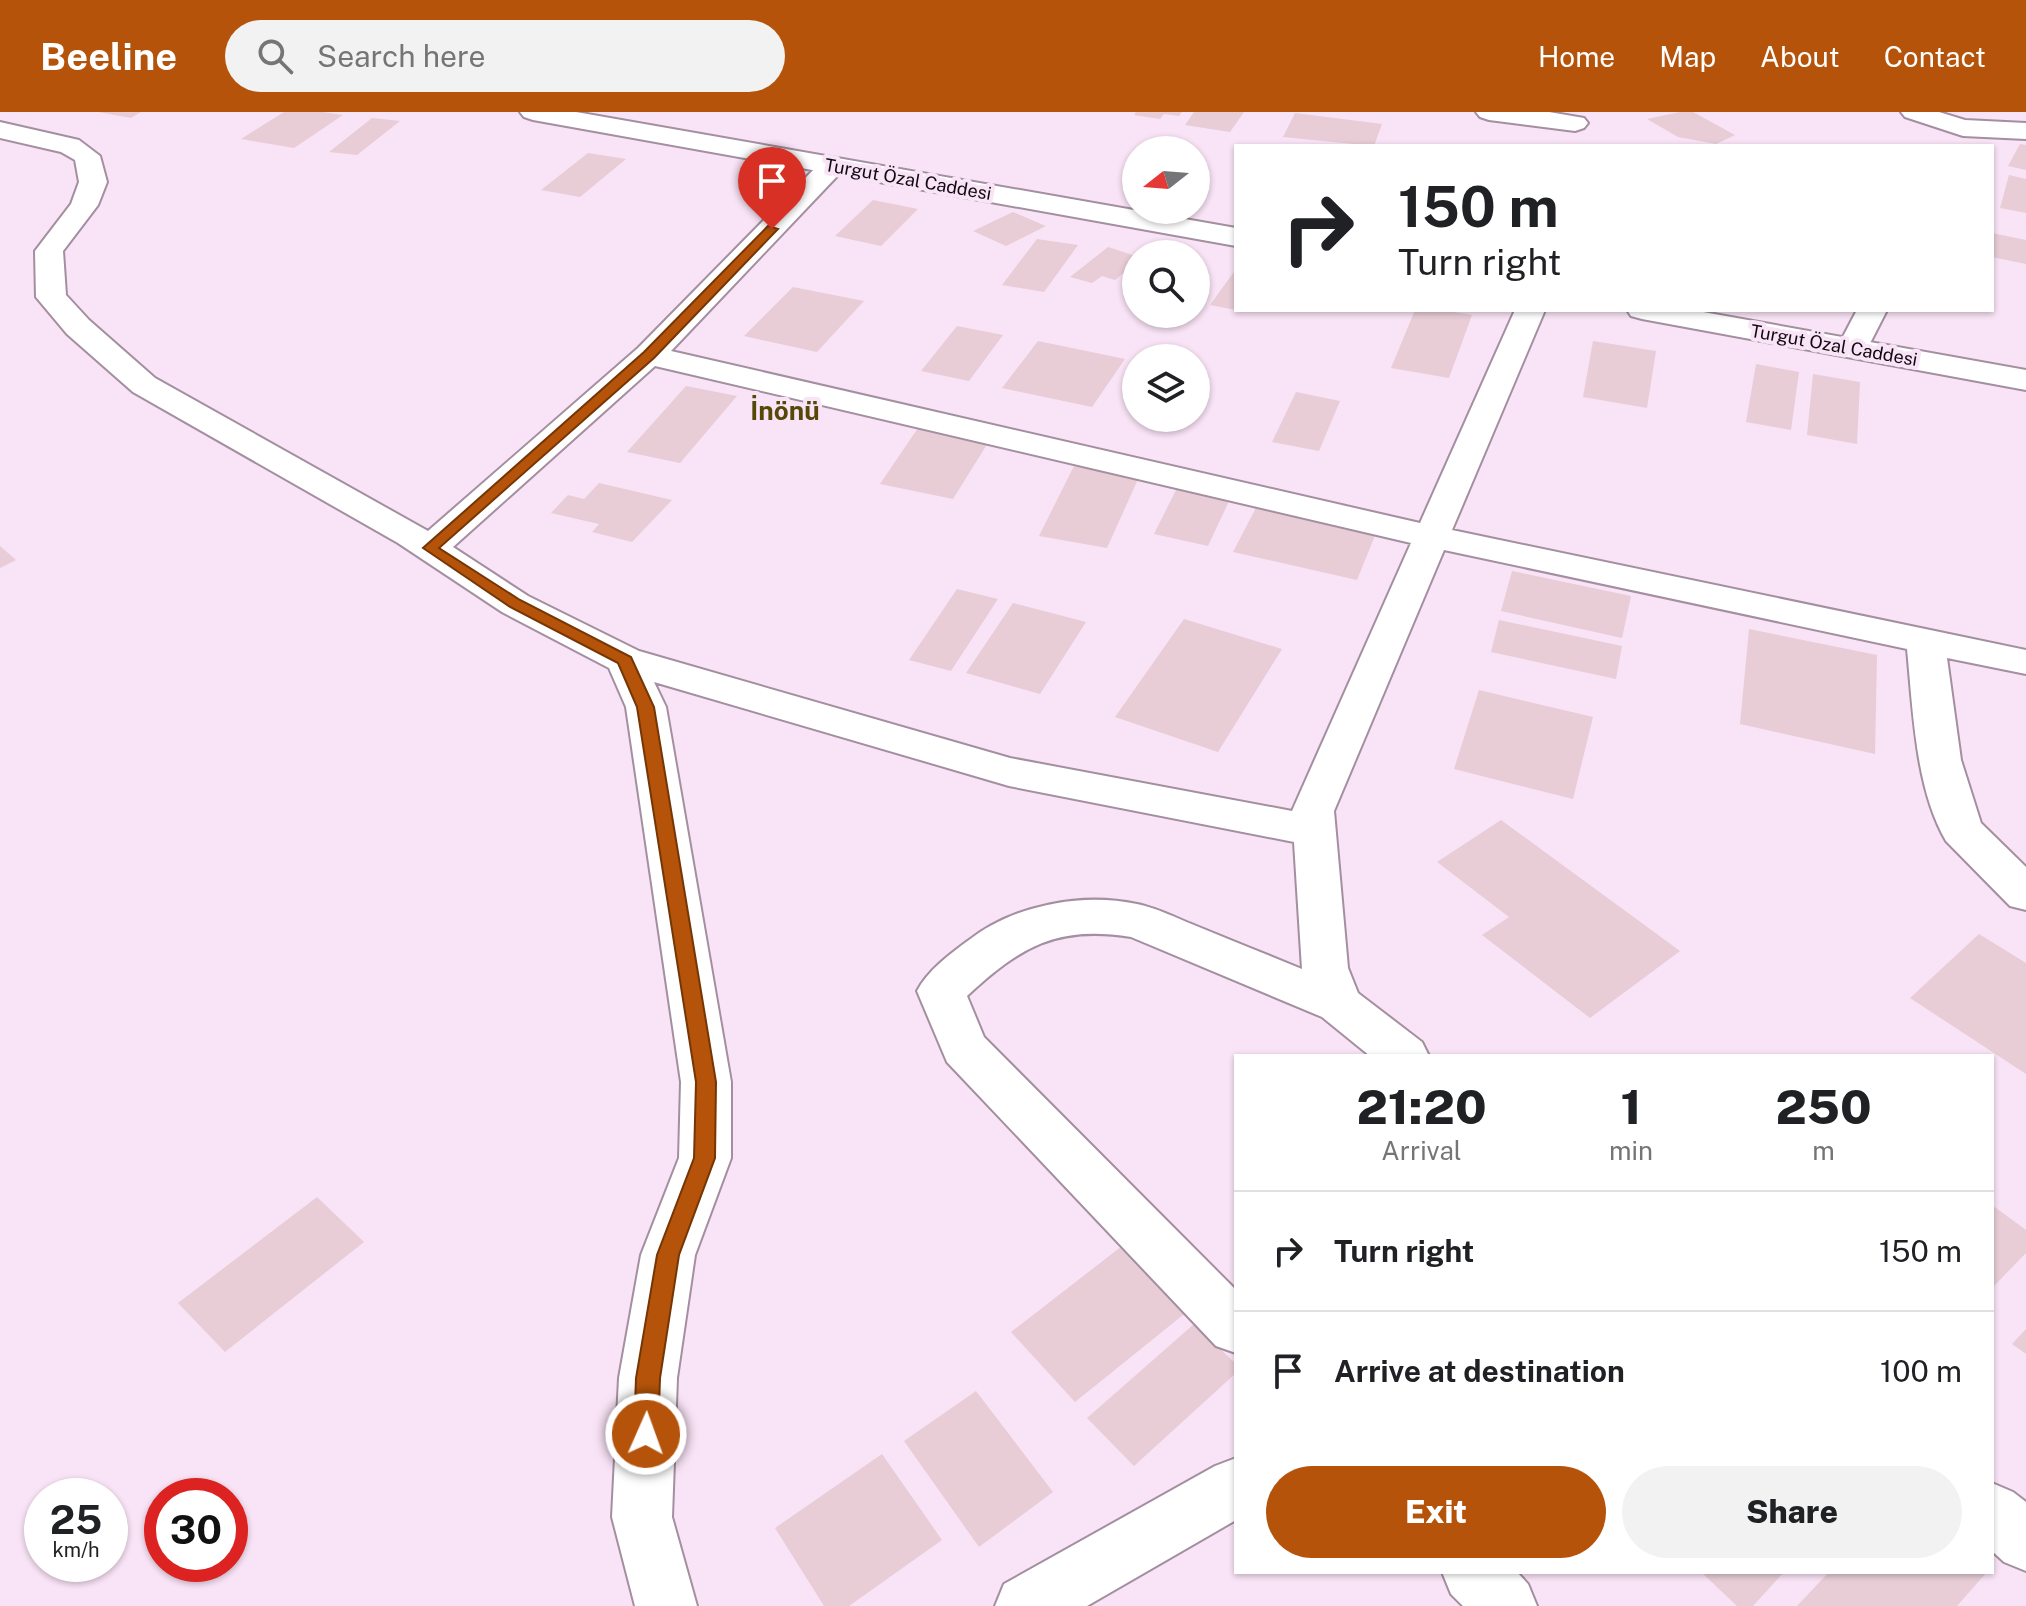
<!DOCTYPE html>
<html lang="en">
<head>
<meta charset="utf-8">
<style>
	:root { --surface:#fff; --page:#f2f2f2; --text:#202124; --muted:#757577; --line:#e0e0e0; --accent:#b45309 }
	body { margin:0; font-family:"Public Sans",sans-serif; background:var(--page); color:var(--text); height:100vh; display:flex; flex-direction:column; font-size:30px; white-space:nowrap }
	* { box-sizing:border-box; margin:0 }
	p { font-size:26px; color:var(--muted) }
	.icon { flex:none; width:44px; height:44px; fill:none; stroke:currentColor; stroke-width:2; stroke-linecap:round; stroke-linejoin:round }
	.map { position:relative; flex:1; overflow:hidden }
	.panel { position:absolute; left:1234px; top:942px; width:760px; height:520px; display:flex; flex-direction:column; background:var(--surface); border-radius:0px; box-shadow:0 2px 6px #0004 }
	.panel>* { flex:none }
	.hud { position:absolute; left:1234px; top:32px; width:760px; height:168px; border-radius:0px; box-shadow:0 2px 6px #0004; background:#fff; color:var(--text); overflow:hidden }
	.needle { width:52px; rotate:253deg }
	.tools { position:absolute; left:1122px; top:24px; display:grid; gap:16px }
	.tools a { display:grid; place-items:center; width:88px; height:88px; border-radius:50%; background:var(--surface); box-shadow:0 2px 6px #0004; font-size:40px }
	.speed { position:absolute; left:24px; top:1366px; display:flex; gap:16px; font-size:40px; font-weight:700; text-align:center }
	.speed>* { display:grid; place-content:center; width:104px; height:104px; border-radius:50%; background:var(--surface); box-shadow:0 2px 6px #0004; line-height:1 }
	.speed small { font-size:20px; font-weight:400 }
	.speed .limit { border:12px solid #d22; background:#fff; color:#111 }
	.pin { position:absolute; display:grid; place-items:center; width:68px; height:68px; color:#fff; margin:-82px -34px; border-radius:50% 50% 50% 0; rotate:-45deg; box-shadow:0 0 8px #0007 }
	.pin .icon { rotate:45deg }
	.me { position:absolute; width:88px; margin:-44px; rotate:2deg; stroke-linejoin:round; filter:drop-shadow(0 0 6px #0008) }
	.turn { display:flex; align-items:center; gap:28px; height:168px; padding:0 32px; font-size:36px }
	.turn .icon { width:104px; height:104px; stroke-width:2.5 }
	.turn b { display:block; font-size:56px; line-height:68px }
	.eta { display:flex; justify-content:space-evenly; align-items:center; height:136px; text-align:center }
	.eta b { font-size:48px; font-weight:800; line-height:56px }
	.action { display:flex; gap:16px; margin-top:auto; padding:16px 32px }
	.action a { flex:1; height:92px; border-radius:48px; background:var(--accent); color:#fff; font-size:32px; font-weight:800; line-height:92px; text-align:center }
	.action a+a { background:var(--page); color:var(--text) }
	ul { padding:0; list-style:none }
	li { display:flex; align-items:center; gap:24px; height:120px; padding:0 32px; border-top:2px solid var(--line) }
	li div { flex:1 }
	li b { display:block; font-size:30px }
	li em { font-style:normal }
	header { display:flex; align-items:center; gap:48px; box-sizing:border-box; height:112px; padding:0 40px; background:var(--accent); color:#fff }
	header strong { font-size:38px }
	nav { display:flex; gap:44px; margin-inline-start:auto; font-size:28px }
	.search { width:560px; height:72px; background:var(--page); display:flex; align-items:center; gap:20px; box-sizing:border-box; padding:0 28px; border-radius:44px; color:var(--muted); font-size:30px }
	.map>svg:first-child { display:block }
	.building { fill:#e8cdd6 }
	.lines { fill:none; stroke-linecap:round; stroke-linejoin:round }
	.minor-casing { stroke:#a38fa0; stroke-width:4 }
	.tertiary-casing { stroke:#a38fa0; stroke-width:4 }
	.minor { fill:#fff; fill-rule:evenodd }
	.tertiary { fill:#fff; fill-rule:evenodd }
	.route { fill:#b45309; stroke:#753606; stroke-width:2 }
	.labels { text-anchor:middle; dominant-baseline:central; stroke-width:8; stroke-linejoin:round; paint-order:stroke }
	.far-street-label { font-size:18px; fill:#10090f; stroke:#f9e3f6 }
	.far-district-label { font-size:26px; font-weight:bold; fill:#564908; stroke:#f9e3f6 }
</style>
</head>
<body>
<header>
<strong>Beeline</strong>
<div class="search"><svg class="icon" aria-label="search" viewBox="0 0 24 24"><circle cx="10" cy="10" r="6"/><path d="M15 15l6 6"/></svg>Search here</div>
<nav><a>Home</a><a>Map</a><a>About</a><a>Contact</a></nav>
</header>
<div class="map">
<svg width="2026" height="1494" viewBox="0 0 2026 1494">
	<rect width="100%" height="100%" fill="#f9e3f6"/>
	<!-- building -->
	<path class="building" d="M98 0H141L131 6Z
		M284 0H323L343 3 294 36 241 27Z
		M1136 0H1182L1179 4 1164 2 1160 7 1134 3Z
		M1194 0H1244L1230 20 1185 13Z
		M1680 0H1693L1735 23 1716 32 1678 25 1647 7Z
		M1295 1 1382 12 1374 34 1283 25Z
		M372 6 400 9 357 43 329 40Z
		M2020 32 2026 33V58L2008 54Z
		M588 41 626 47 580 85 541 78Z
		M2009 63 2026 67V101L2000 96Z
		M873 88 918 97 881 134 835 124Z
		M1013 100 1046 114 1006 134 973 119Z
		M1992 121 2026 128V152L1992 145Z
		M1037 127 1078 133 1044 180 1002 173Z
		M1108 135 1136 144V151L1115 168 1102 164 1092 171 1070 165Z
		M1236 157V198L1210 193Z
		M793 175 864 189 817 240 744 224Z
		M1415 198H1441L1472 203 1449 266 1391 256Z
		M957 214 1003 223 969 269 921 259Z
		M1038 229 1125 247 1092 295 1002 276Z
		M1593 229 1656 239 1647 296 1583 285Z
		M1756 252 1799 260 1791 318 1746 310Z
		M1813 262 1860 270 1857 332 1807 323Z
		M686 274 737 284 680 351 627 340Z
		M1296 280 1340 289 1319 339 1272 330Z
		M920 313 991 326 953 387 880 372Z
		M1074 354 1139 365 1107 436 1039 424Z
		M599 371 672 388 632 430 592 420 599 412 551 401 568 383 584 387Z
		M1177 376 1230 387 1208 434 1154 422Z
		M1259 390 1378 416 1357 468 1233 440Z
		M0 434 16 448 0 456Z
		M1512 459 1631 484 1622 526 1501 499Z
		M957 477 998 487 951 559 909 548Z
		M1013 491 1086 510 1040 582 966 561Z
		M1184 507 1282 537 1218 640 1115 605Z
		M1499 508 1622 534 1616 567 1491 540Z
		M1749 517 1877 543 1875 642 1740 612Z
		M1479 578 1593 605 1573 687 1454 657Z
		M1501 708 1680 839 1590 906 1482 823 1509 805 1437 750Z
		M1979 822 2026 851V962L1910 886Z
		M317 1085 364 1130 225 1240 178 1191Z
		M1992 1093 2026 1118V1141L1992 1176Z
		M1122 1134 1188 1199 1075 1290 1011 1220Z
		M1194 1212 1236 1252V1261L1134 1354 1087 1306Z
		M2026 1217V1242L2012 1232Z
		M976 1279 1053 1380 979 1435 904 1329Z
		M882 1342 942 1428 849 1494H824L775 1416Z
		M1701 1460H1784L1753 1494H1737Z
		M1829 1460H1987L1957 1494H1797Z"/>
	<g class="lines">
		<defs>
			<path id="minor" d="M1476 0H1549L1584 6 1588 11 1584 16 1575 19 1489 8 1480 5Z
				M1901 0H1939L1965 8 2026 11V27L1963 24 1905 5Z
				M0 10 79 28 100 44 107 70 98 93 63 139 66 183 89 208 155 266 428 419 638 236 824 47H842L846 53 842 59 671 239 1420 411 1515 198H1545L1452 418 2026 538V562L1947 546 1961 648 1981 711 2026 755V798L2010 794 1946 729C1915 676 1913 597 1907 537L1444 438 1334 699 1348 856 1358 881 1422 930 1429 944H1370L1322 905 1131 825C1056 813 1020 835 967 884L984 925 1236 1178V1241L1216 1234 947 950 917 879C928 858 950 842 969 828 1014 793 1082 780 1137 792 1157 796 1176 806 1194 813 1230 828 1266 842 1302 857L1294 730 1009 674 654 570 666 595 731 970V1046L695 1143 677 1266 672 1405 697 1494H635L612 1405 619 1266 641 1143 679 1046 681 970 626 595 609 556 502 500 398 431 133 280 67 222 36 185 35 139 71 92 79 70 75 48 61 40 0 26ZM655 254 1411 431 1292 699 1010 646 639 539 528 484 453 435Z
				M1857 198H1887L1864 243 1853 245 1842 243 1837 236Z
				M1236 1346V1408L1087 1494H995L1004 1472 1215 1354Z
				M1992 1371 2013 1380 2026 1390V1459L2004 1450 1992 1439Z
				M1442 1460H1517L1528 1472 1537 1494H1463L1451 1482Z"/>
			<path id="tertiary" d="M520 0H576L1236 116V134L533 8 524 5Z
				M1627 198H1692L2026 258V278L1642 207 1631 204Z"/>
		</defs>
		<!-- minor casing -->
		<use href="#minor" class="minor-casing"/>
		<!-- tertiary casing -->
		<use href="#tertiary" class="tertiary-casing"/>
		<!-- minor -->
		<use href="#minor" class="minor"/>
		<!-- tertiary -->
		<use href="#tertiary" class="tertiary"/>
	</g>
	<!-- route -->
	<path class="route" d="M768 114 778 117 654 246 439 436 520 488 631 545 654 595 716 970 715 1046 679 1143 660 1266 658 1322 654 1330 646 1333 637 1330 634 1322 636 1266 657 1143 694 1046 696 970 637 595 618 551 510 495 423 436 644 240Z"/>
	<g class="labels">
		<!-- far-street labels -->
		<g class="far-street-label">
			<text transform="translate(908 67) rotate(10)">Turgut Özal Caddesi</text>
			<text transform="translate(1834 233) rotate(10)">Turgut Özal Caddesi</text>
		</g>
		<!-- far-district labels -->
		<g class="far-district-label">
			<text x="785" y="298">İnönü</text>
		</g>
	</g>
</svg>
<div class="tools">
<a><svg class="needle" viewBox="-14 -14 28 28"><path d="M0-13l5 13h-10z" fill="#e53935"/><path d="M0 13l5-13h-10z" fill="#757577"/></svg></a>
<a><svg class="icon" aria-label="search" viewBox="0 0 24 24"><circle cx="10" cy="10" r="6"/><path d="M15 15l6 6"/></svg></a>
<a><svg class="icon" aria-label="layers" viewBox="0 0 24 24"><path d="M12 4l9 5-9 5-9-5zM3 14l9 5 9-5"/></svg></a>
</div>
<div class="speed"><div>25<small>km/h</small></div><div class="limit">30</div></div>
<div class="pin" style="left:772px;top:117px;background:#d93025"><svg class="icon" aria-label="arrive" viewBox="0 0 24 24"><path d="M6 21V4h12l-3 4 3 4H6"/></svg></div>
<svg class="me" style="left:646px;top:1322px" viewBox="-20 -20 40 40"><circle r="17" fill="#b45309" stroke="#fff" stroke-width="3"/><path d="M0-11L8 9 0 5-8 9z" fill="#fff"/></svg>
<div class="hud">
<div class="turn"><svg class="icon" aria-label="right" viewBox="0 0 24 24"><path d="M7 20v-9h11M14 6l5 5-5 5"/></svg><div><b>150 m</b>Turn right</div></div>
</div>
<section class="panel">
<div class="eta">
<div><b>21:20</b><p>Arrival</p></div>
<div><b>1</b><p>min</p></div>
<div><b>250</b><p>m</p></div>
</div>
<ul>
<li><svg class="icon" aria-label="right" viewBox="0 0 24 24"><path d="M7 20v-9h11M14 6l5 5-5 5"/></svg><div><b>Turn right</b></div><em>150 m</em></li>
<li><svg class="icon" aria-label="arrive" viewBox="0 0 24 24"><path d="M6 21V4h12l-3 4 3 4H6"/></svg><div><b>Arrive at destination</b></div><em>100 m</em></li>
</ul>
<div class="action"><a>Exit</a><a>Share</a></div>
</section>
</div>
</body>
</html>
